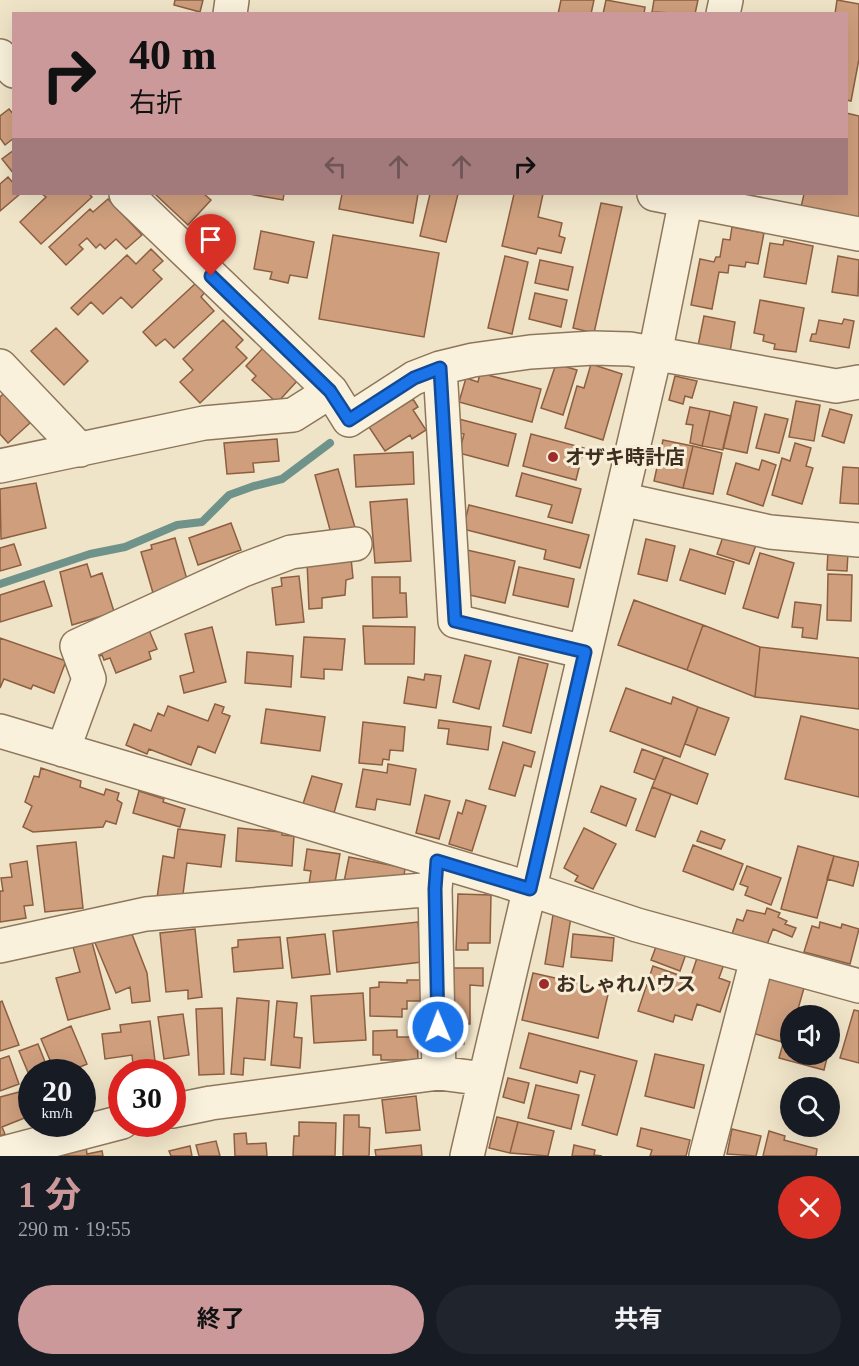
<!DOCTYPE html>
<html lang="ja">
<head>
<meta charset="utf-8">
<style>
	:root { --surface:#171b24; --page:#20242c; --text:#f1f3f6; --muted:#9ea1a6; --accent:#cc999b }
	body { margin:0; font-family:"Times New Roman","Noto Sans JP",serif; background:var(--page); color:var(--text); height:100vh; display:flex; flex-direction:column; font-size:22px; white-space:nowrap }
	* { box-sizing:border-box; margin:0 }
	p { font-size:20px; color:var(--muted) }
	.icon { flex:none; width:33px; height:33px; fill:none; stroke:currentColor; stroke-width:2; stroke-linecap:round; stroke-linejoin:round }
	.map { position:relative; height:1156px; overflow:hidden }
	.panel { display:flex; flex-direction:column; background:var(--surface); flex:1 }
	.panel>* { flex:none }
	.banner { position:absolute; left:12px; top:12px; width:836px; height:183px; border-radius:0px; box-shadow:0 6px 24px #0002; background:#cc999b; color:#111; overflow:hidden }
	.tools { position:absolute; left:780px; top:1005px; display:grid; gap:12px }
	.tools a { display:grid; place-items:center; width:60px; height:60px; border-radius:50%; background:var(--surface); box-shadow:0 6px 24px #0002; font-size:30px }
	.speed { position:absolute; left:18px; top:1059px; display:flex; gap:12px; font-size:30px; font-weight:700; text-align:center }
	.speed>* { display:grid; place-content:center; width:78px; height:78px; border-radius:50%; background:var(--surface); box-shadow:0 6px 24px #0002; line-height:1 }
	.speed small { font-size:15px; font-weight:400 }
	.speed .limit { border:9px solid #d22; background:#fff; color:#111 }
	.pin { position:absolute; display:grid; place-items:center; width:51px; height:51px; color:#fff; margin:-62px -26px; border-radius:50% 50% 50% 0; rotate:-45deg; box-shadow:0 0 6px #0007 }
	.pin .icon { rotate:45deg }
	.me { position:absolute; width:66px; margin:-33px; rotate:359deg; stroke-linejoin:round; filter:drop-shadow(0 0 4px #0008) }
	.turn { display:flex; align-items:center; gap:21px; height:126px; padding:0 18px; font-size:27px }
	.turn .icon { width:78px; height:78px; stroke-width:2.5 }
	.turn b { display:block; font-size:42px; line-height:51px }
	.lanes { display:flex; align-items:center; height:57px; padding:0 18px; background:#0003; justify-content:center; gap:30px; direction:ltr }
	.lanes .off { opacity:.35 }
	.round { display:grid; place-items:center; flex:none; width:63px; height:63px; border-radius:32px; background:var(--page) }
	.head { display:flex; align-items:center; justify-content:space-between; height:102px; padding:0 18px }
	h1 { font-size:36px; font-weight:700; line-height:45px; color:var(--accent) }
	.action { display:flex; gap:12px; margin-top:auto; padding:12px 18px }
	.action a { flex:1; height:69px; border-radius:36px; background:var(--accent); color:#111; font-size:24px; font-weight:700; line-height:69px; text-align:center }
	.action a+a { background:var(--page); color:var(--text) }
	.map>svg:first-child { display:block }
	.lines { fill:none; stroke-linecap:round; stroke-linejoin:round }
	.stream { stroke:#6f938a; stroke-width:8 }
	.building { fill:#cf9f7d; stroke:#8d5f41; stroke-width:1.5 }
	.minor-casing { stroke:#8d765c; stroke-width:36 }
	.minor { stroke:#faf1dc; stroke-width:33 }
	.route-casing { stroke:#114b97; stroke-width:15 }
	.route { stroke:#1a73e8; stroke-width:10 }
	.poi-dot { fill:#9e2a2b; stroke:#f7eed8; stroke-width:2 }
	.labels { text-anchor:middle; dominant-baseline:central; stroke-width:6; stroke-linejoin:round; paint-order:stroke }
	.poi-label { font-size:20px; font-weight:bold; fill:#3d2e20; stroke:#f7eed8; text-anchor:start }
</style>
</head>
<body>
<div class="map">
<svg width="859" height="1156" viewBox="0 0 859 1156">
	<rect width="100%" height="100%" fill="#f0e4c8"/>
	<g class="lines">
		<!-- stream -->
		<path class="stream" d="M0 584 90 554 125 547 177 525 202 522 229 495 254 486 282 479 330 443"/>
	</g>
	<!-- building -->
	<path class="building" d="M175 0H203L200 12 174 5Z
		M561 0H594L591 14H558Z
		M606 0 645 7 644 14H603Z
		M654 0H698L695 14 652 12Z
		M837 0 859 4V59L851 101 846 100V14H835Z
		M9 109 14 115V138L5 145 0 138V116Z
		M846 113 859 116V219L801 207 804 194H846Z
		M14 150V174L2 159Z
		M8 177 14 184V194H20L0 211V184Z
		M42 194H89L92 197 41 244 20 222 46 197Z
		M155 194H204L211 200 188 225Z
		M249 194H284L283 200Z
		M342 194H418L413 223 339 209Z
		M430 194H458L446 242 420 236Z
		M514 194H543L538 217 562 223 559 236 565 238 561 253 538 248 536 254 502 246Z
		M108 199 142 235 126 249 116 239 105 249 100 244 96 248 87 238 79 245 83 249 66 265 49 247 90 209 93 212Z
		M601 203 622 207 594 333 573 328Z
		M732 227 764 233 758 264 746 262 745 267 729 265 728 273 719 272 712 309 691 305 700 259 714 262 716 257H720L723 239 730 240Z
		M261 231 314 242 307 278 290 275 288 283 270 279 272 272 254 269Z
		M333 235 439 253 424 337 319 319Z
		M784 240 813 246 806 284 764 277 770 243 783 245Z
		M151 249 163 261 153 270 162 279 132 308 121 297 103 314 91 302 78 315 71 308 127 255 136 264Z
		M505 256 528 262 512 334 488 328Z
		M838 256 859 260 858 296 832 292Z
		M540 260 573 267 568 290 535 283Z
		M196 283 205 292 201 297 214 311 174 348 165 339 156 346 143 332Z
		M535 293 567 300 561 327 529 319Z
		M760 300 804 308 796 352 774 349 775 344 763 341 764 335 754 333Z
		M704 316 735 322 730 352 698 346Z
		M844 319 854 321 849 348 810 341 812 334H816L819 320 842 324Z
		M223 320 243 340 236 347 247 358 200 403 180 382 193 370 183 359Z
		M56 328 88 361 64 385 31 351Z
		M263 348 298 380 277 403 252 380 256 376 246 366Z
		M556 364 577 370 563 415 541 408Z
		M591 364 622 374 603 440 565 428 577 386 584 388Z
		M480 373 541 389 532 422 459 402 466 378 478 382Z
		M675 376 697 381 692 398 685 396 683 404 669 400Z
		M4 393 30 423 8 443 0 434V397Z
		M413 399 418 407 413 410 426 430 412 439 410 435 385 451 369 427Z
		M796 401 820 405 814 441 789 437Z
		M734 402 757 407 747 453 723 448Z
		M690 407 710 411 702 446 690 443 693 425 686 424Z
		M830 409 852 415 844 443 822 436Z
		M710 411 731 416 723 450 702 446Z
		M765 414 788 419 779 453 756 448Z
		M459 419 516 434 508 466 459 453 464 434 455 432Z
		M531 434 584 448 576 480 523 466Z
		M277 439 279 461 253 463 254 472 227 474 224 443Z
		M663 440 693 446 683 488 654 481Z
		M795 443 811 448 806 466 813 468 802 504 772 495 782 458 790 461Z
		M693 446 722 453 713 494 683 488Z
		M413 452 414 484 356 487 354 455Z
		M762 460 776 465 763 506 727 494 736 463 759 470Z
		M843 467 859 468V504L840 503Z
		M338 469 356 531 332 537 315 475Z
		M522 473 581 489 572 523 548 517 552 505 516 496Z
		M36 483 46 528 1 539 0 489Z
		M407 499 411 561 375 563 370 502Z
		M469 505 589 535 580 568 544 559 546 550 463 529Z
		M231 523 241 550 198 565 189 538Z
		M724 534 756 545 749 564 717 554Z
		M175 538 188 583 153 593 141 552 152 549 151 545Z
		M646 539 675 546 667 581 638 574Z
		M14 544 21 565 0 571V548Z
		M690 549 734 562 725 594 680 580Z
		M467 550 515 561 505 603 465 594 469 573 462 572Z
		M828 551 848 552 847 571 827 570Z
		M760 553 794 563 778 618 743 608Z
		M351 558 353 578 346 580 345 595 322 598V608L309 609 307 561Z
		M87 564 91 577 102 573 116 618 104 621 102 616 72 625 60 572Z
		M519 567 574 579 568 607 513 595Z
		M828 574 852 575 851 621 827 620Z
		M299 576 304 622 276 625 272 588 282 586 281 578Z
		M372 577H400V593H406L407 617 373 618Z
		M44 581 52 606 0 622V595Z
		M634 600 703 625 687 670 618 645Z
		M795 602 821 605 817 639 802 637 803 628 792 627Z
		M703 625 760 647 755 697 687 670Z
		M363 626 415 627 414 664H365Z
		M212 627 226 682 184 693 180 676 194 672 185 634Z
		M149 630 157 649 149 652 151 659 116 673 110 658 104 660 102 655 97 657 95 652Z
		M304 637 345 639 342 670 324 669V679L301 677Z
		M0 638 66 661 54 693 33 685 31 689 4 679 0 688Z
		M760 647 859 658V709L755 697Z
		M247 652 293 656 291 687 245 683Z
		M465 655 491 661 479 709 453 702Z
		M519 657 548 664 531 733 503 726Z
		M425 674 441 676 436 708 404 703 408 677 424 680Z
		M626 688 671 704 673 697 698 707 680 757 610 731Z
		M215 704 224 707 222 713 230 716 215 753 198 746 191 765 149 749 147 754 126 745 134 724 151 731 158 713 164 716 168 706 208 721Z
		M698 707 729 718 715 755 685 744Z
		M266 709 325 717 320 751 261 743Z
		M801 716 859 730V797L785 779Z
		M439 720 491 727 488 750 447 744 449 729 438 728Z
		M363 722 405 727 403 751 390 750 389 760 383 759 382 765 359 763Z
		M503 742 535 752 531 767 524 765 515 796 489 789Z
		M642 749 664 757 655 780 634 772Z
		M664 757 708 774 697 804 652 787Z
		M388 764 416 769 410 805 377 799 375 810 356 807 363 769 387 773Z
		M41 768 81 781 80 787 104 795 106 789 119 793 117 800 122 803 116 824 106 821 103 827 33 832 23 827 32 806 25 802 34 776 39 777Z
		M312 776 342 784 334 813 303 804Z
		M601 786 636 799 626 826 591 812Z
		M652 787 671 794 655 837 636 830Z
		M139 791 164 799 163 802 185 809 180 827 133 813Z
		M425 795 450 801 439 839 416 833Z
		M466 800 486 806 472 851 449 844 458 812 462 814Z
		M238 828 282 832V835L294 836 292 866 236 861Z
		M584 828 616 844 593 889 575 881 578 876 564 868Z
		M178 829 225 835 221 867 187 863 182 902 157 898 163 856 174 858Z
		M701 831 725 840 721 849 697 841Z
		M76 842 83 908 45 912 37 846Z
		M693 845 743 864 733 890 683 871Z
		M798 846 834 856 817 918 781 909Z
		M307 849 340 854 334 888 309 884 311 871 304 870Z
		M834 856 859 862 853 886 827 879Z
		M349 857 405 868 403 884 368 878 367 886 344 882Z
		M27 861 33 905 24 906 26 918 0 922V891H3L1 878 12 877 10 864Z
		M747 866 781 878 771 905 745 895 748 887 740 884Z
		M458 894 491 895 490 943H468V950H456Z
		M767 908 780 913 778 917 787 921 785 924 796 928 792 937 773 929 766 947 732 934 737 919 743 921 747 910 765 914Z
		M553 915 571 917 563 967 545 964Z
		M418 922 422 962 337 972 333 931Z
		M820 922 841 928 842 924 859 929 850 964 804 952 812 926 819 928Z
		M128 924 147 973 150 1001 132 1003 130 987 116 993 93 938Z
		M195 929 202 997 188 999V990L166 992 160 933Z
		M89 931 110 1009 68 1020 56 978 80 972 70 936Z
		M325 934 330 974 292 978 287 938Z
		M573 934 614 938 612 961 571 957Z
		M280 937 283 968 234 972 232 948 238 947V940Z
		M657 944 686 954 680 971 651 960Z
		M698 955 724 964 719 978 730 982 720 1012 697 1004 692 1020 675 1015 673 1022 638 1011 653 966 690 979Z
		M451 968H483V986L470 985V1024H464V1044H452Z
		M533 973 609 990 598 1038 522 1020Z
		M766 976 804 988 796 1016H790L789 1038 784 1036 782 1042 749 1032Z
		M407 980H425V1001H407V1009H402V1017L370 1016V988L379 987V982L407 983Z
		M363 993 366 1040 314 1043 311 996Z
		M237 998 269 1001 265 1060 244 1058 243 1075 231 1074Z
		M2 1001 19 1045 0 1051V1002Z
		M277 1001 297 1003 294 1037 302 1038 300 1068 271 1065Z
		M222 1008 224 1074 199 1075 196 1009Z
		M854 1010 859 1011V1063L840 1058Z
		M183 1014 189 1055 164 1059 158 1017Z
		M150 1021 155 1061 133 1064 132 1055 105 1059 102 1034 121 1032 120 1025Z
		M71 1026 87 1064 80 1067 82 1072H55L41 1039Z
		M397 1030V1037H417L418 1060H381V1055H373V1031Z
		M529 1033 637 1061 617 1135 582 1125 595 1075 580 1071 577 1083 520 1068Z
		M784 1040 790 1042V1054H828L824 1070 779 1058Z
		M38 1044 49 1072H32V1082L19 1051Z
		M655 1054 704 1065 694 1108 645 1096Z
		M9 1056 19 1084 0 1091V1059Z
		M508 1078 529 1083 524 1103 503 1097Z
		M536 1085 579 1095 571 1129 528 1118Z
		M23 1091 32 1115 2 1127 5 1134 0 1136V1097Z
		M416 1096 420 1130 386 1133 382 1100Z
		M344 1115H359V1127L370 1128 369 1156H343Z
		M497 1117 518 1122 510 1153 489 1148Z
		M299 1122 336 1123 335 1156H293L294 1136H299Z
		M518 1122 554 1131 548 1156 510 1153Z
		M641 1128 690 1140 686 1156H650L652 1150 637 1146Z
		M732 1129 761 1136 756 1156 727 1154Z
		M769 1131 785 1136 784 1140 817 1149 816 1156H763Z
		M246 1133 247 1144 266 1143 267 1156H235L234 1134Z
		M216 1141 220 1156H199L196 1145Z
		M421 1145 422 1156H376L375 1150Z
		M574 1145 595 1150 594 1155 602 1156H572Z
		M190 1146 192 1156H171L169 1151Z
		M86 1147 87 1154 102 1151 103 1156H65L64 1152Z"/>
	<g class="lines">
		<defs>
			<path id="minor" d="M230 14 232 0
				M723 14 726 0
				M0 56 14 71
				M126 194 331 391 349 420 414 378 440 368 473 360 530 352 593 348 630 349 836 386 859 382
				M654 194 859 234
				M0 366 80 450
				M440 368 455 621 585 652
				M0 466 204 423 293 415 331 391
				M621 499 770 532 859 540
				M0 731 505 881 637 925 859 986
				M63 750 89 679 77 646 243 570 291 552 355 544
				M437 866 435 889 439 1073
				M0 946 146 914 435 889
				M172 1111 211 1103 439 1073 485 1079
				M0 1154 122 1122
				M467 1156 655 354 687 194
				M706 1156 757 959"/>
		</defs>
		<!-- minor casing -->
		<use href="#minor" class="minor-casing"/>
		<!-- minor -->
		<use href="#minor" class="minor"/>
	</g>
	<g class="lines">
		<defs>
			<path id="route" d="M211 276 330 391 349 420 414 378 440 368 455 621 585 652 530 889 437 861 435 889 438 1027"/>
		</defs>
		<!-- route casing -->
		<use href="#route" class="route-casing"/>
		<!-- route -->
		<use href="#route" class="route"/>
	</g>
	<!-- markers -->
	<g class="poi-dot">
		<circle cx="553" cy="457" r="6"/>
		<circle cx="544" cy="984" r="6"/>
	</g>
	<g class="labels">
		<!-- poi labels -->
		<g class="poi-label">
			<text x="565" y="457">オザキ時計店</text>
			<text x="556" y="984">おしゃれハウス</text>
		</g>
	</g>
</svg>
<div class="tools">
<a><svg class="icon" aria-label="sound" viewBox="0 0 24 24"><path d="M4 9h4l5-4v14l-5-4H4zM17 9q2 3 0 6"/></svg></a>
<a><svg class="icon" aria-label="search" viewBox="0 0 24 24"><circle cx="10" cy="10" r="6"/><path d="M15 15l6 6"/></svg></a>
</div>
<div class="speed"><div>20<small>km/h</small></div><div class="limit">30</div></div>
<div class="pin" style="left:211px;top:276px;background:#d93025"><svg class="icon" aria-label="arrive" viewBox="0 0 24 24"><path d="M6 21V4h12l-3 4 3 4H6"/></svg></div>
<svg class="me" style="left:438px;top:1027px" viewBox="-20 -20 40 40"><circle r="17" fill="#1a73e8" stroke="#fff" stroke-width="3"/><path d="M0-11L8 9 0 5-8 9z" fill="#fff"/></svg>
<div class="banner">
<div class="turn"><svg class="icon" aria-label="right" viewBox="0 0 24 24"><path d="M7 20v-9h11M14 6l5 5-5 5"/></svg><div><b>40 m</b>右折</div></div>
<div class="lanes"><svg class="icon off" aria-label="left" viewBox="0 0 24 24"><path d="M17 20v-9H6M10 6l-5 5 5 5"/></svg><svg class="icon off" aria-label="ahead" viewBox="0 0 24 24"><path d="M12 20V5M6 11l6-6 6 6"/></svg><svg class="icon off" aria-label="ahead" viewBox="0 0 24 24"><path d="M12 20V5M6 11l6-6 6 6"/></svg><svg class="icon" aria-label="right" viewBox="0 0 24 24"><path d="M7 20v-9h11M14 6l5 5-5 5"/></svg></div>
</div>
</div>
<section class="panel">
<div class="head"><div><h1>1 分</h1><p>290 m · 19:55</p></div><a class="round" style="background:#d93025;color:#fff"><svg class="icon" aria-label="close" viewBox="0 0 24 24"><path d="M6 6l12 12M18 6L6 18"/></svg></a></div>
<div class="action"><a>終了</a><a>共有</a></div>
</section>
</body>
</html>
